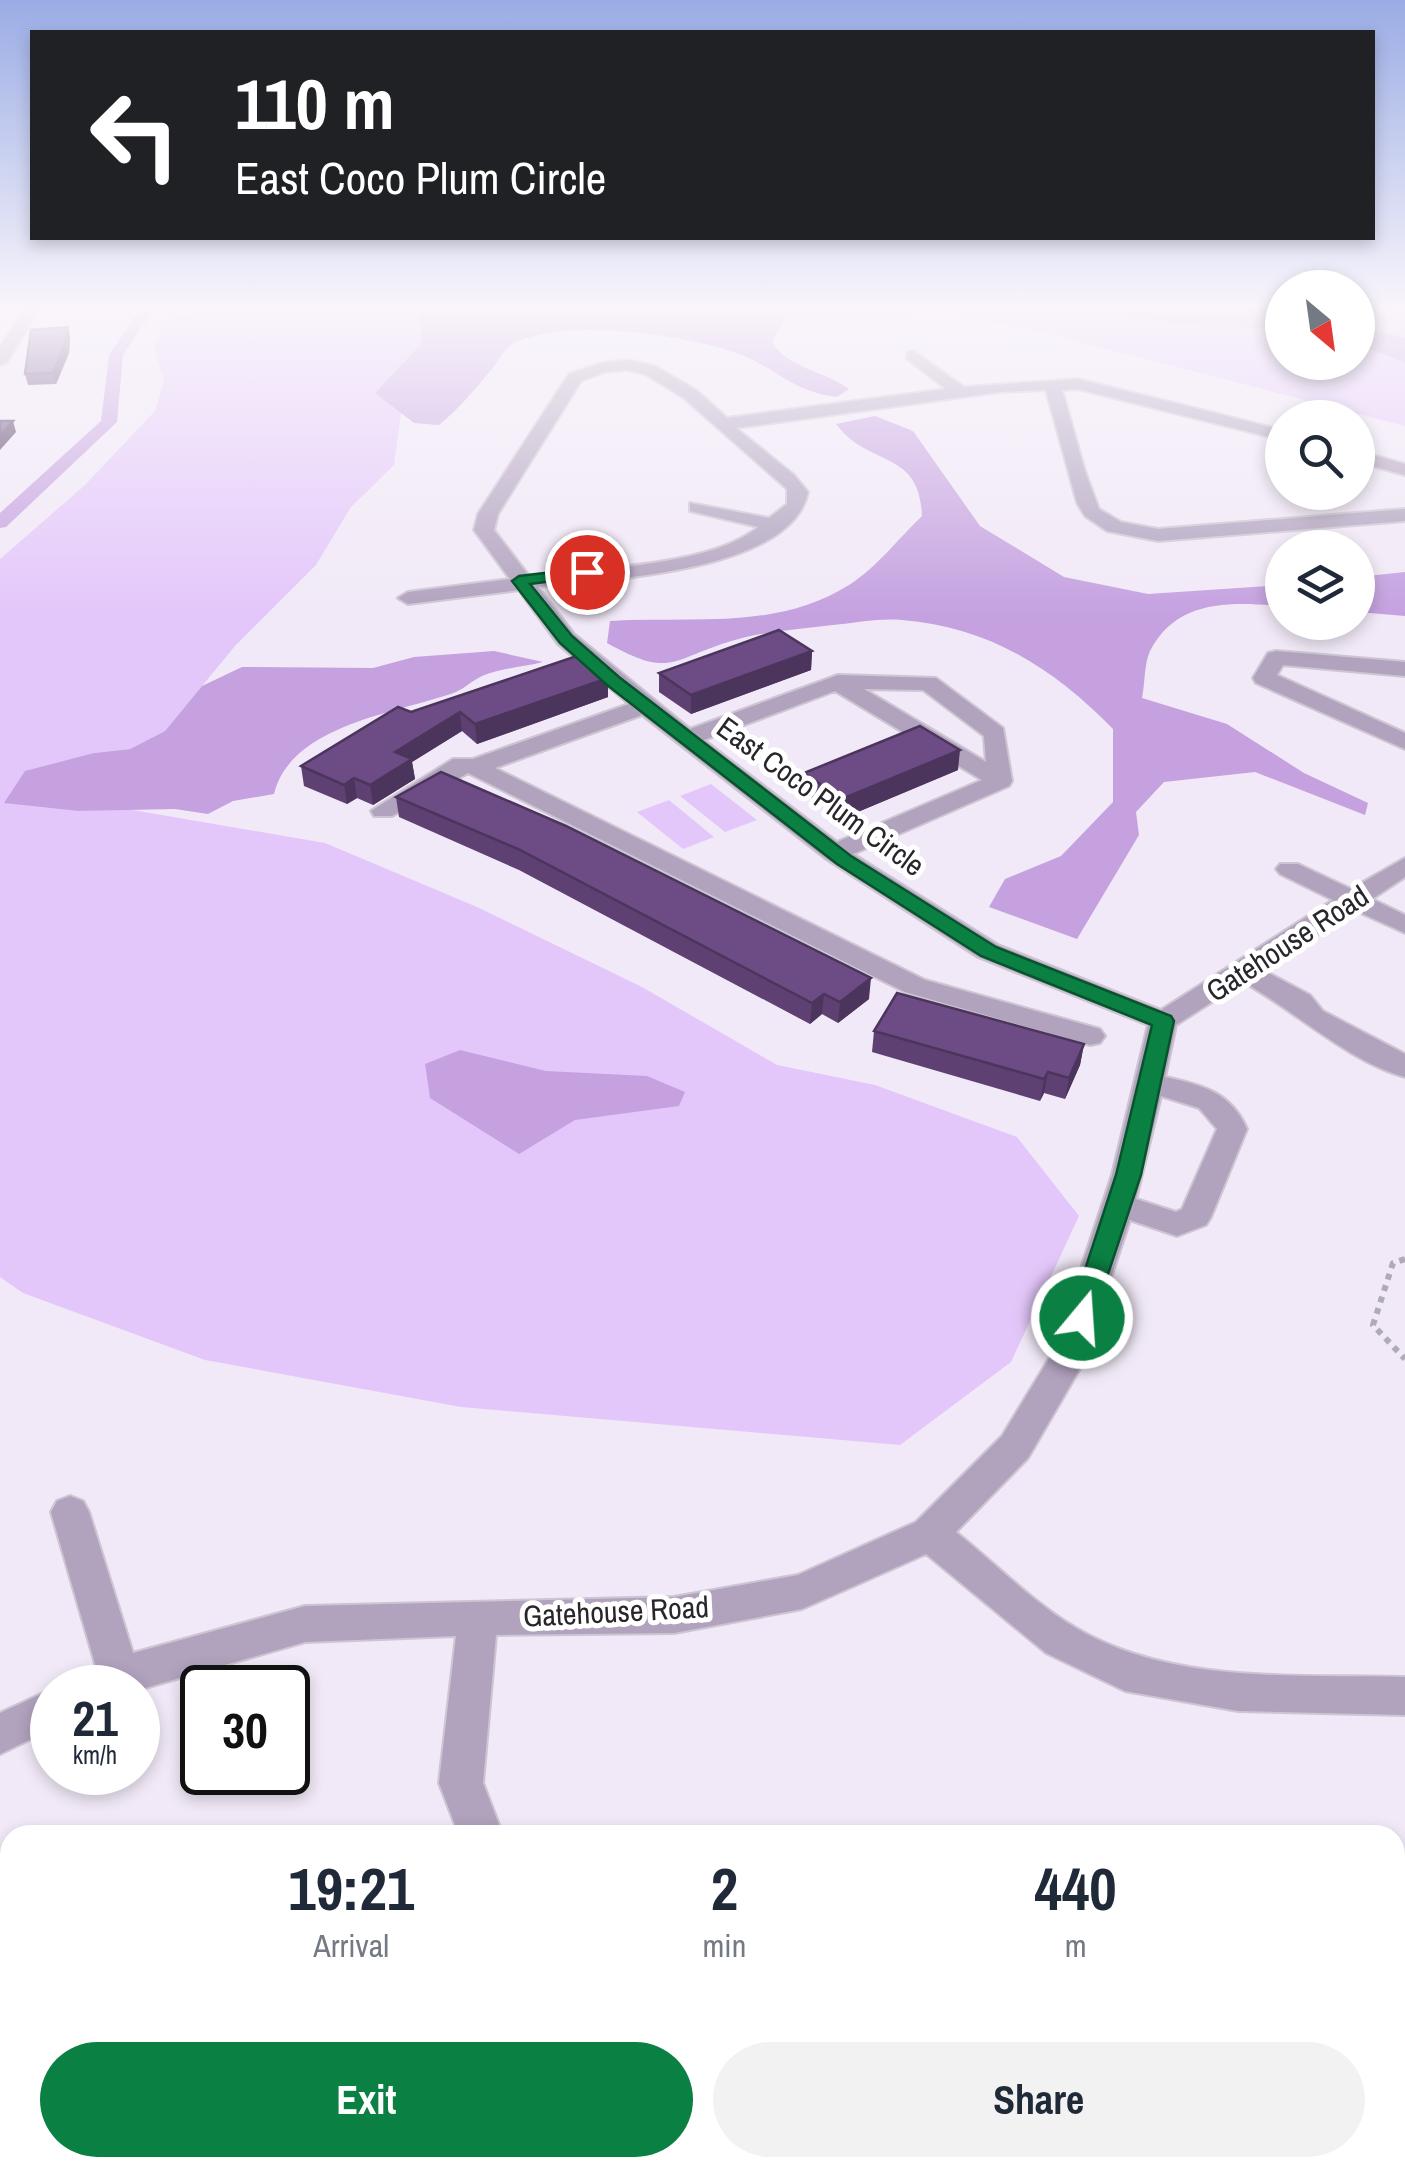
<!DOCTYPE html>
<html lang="en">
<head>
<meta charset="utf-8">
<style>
	:root { --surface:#fff; --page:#f2f2f3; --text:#1f2937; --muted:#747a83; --accent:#0b8043 }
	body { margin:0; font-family:"Archivo Narrow",sans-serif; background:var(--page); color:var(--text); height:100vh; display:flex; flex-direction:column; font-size:38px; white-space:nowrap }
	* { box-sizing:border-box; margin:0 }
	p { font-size:32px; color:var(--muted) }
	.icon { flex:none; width:55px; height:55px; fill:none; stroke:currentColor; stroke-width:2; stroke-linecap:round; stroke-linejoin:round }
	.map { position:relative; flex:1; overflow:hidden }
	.panel { position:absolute; left:0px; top:1825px; width:1405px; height:352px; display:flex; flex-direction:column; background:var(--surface); border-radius:30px 30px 0 0; box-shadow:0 5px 15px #0003 }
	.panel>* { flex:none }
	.top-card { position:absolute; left:30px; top:30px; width:1345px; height:210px; border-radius:0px; box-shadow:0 5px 15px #0003; background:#202124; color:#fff; overflow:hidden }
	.needle { width:65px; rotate:151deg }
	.controls { position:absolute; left:1265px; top:270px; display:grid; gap:20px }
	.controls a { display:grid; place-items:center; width:110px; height:110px; border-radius:50%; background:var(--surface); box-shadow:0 5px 15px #0003; font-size:50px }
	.speed { position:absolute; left:30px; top:1665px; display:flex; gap:20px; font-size:50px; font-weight:700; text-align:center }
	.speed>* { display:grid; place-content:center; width:130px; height:130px; border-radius:50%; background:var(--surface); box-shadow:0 5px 15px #0003; line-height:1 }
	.speed small { font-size:25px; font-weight:400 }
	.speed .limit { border:5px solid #111; border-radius:15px; background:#fff; color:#111 }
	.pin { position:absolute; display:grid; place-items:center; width:85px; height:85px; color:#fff; margin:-42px; border:5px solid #fff; border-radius:50%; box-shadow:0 2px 10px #0007 }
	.me { position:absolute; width:110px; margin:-55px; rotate:18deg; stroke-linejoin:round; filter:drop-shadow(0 0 8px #0008) }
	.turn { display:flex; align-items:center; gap:35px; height:210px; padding:0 40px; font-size:45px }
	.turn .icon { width:130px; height:130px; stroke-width:2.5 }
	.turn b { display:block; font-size:70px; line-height:85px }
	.eta { display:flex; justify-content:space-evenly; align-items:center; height:170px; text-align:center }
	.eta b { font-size:60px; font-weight:700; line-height:70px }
	.button { display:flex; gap:20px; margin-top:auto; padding:20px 40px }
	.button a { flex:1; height:115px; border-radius:60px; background:var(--accent); color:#fff; font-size:40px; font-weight:700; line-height:115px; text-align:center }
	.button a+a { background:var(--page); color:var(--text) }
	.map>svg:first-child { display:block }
	.green { fill:#e3c7fa }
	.water { fill:#c5a1e0 }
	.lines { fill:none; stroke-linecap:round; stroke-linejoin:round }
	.canal { fill:#c5a1e0; fill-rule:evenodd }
	.minor-casing { stroke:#cdc6d2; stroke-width:4 }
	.path { stroke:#b0aab5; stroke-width:6; stroke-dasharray:6 6; stroke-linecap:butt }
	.minor { fill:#b1a2be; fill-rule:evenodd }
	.wall { fill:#5e4172 }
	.shaded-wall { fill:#4c355d }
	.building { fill:#6d4c85; stroke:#4c355d; stroke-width:2.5 }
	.route { fill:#0b8043; stroke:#07532c; stroke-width:2.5 }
	.labels { text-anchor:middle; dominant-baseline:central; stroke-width:10; stroke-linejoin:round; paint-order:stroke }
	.street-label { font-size:30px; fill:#29262b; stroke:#fff }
</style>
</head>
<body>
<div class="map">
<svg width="1405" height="2176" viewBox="0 0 1405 2176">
	<rect width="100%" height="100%" fill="#f1e9f7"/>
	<!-- green -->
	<path class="green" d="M201 309H419L421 344 375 393 401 412 394 465 351 507 316 565 235 646 165 731 130 749 94 753 79 811 127 809 325 843 477 907 642 987 777 1065 875 1085 1017 1137 1079 1216 1011 1362 900 1445 461 1407 205 1360 23 1293 0 1277V559L85 485 155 411 164 381 154 348 162 322Z
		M694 309H1282V362H1358V309H1405V426L1053 335 948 312 815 319Z
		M711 784 757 820 725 832 680 796Z
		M669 800 714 837 683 849 637 812Z"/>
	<!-- water -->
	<path class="water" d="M420 309H694L774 314 785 319 772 341C784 367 827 372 849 389L837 397C790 391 777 368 739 354 687 335 561 316 511 345 503 350 498 361 492 369 475 389 459 409 439 425L414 423 375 393 421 344Z
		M1106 309H1282V329L1182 325Z
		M1358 326 1405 338V363L1358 344Z
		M875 416 913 431 980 526 1064 577 1148 594 1282 585V606C1233 602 1177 598 1150 651 1144 664 1145 684 1142 698L1227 724 1304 773 1368 803 1365 815 1255 772 1164 782 1136 812 1139 835 1077 939 989 907 1005 879 1061 856 1113 802V729C1053 668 989 627 902 620 880 618 855 623 833 625 801 629 767 631 735 640 671 658 673 680 607 643L610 621C691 616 776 631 849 585 876 568 899 538 922 516 920 449 869 468 836 424Z
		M1405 572V616L1358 612V577Z
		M494 651 543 662C524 667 500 668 482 676 473 680 465 688 456 692 399 713 291 724 274 794L233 801 208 814 175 809 79 811 4 803 25 771 94 753 130 749 165 731 202 686 242 667 373 668 414 657Z
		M460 1050 546 1071 647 1076 685 1092 679 1106 575 1120 519 1154 430 1098 425 1064Z"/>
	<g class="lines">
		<!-- canal -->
		<path class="canal" d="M140 309H154L123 355 117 422 6 527 0 528V513L101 421 109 355Z"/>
		<defs>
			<path id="minor" d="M24 309H40L6 363 0 365V347Z
				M913 351 964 387 1078 379 1282 430V440L1078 389 1062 390 1085 471 1099 509 1121 522 1158 529 1405 509V521L1158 541 1107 531 1085 516 1077 503 1046 390 999 392 736 428 794 475 808 492C792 573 604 579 538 587L574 634 690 729 838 675 936 678 1003 728 1012 781 1009 786 853 854 998 945 1161 1010 1333 900 1280 874 1276 869 1280 864H1298L1351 889 1405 858V877L1372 899 1405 915V933L1354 910 1263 970 1310 995 1323 1011 1405 1054V1077C1349 1062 1294 1010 1243 982L1176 1025 1165 1077C1202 1085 1231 1092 1247 1129L1211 1217 1206 1225 1177 1236 1130 1220 1082 1365 1028 1458 956 1532C995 1563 1033 1603 1076 1628 1172 1685 1298 1674 1405 1677V1715L1238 1711 1125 1691 1046 1653 926 1554 802 1609 674 1633 496 1635 483 1783 503 1835H459L439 1783 456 1636 305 1642 138 1690 75 1688 80 1675 96 1667 51 1512 57 1501 70 1496 83 1501 89 1512 133 1653 305 1606 674 1597 798 1575 916 1522 1002 1436 1053 1352 1112 1175 1148 1025 978 957 825 858 642 715 495 768 925 980 1100 1029 1105 1036 1100 1043 1090 1045 905 992 468 773 392 816H374L371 811 453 759H473L629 704 558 644 519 590 408 604 398 598 408 592 510 579 474 530 478 514 569 374 602 363 627 360 655 366 696 390 727 418 946 389 907 359V353ZM627 370 645 374 684 398 787 489V504L769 518 690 503V511L758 527C710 567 592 568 529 576L494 530 498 514 581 381 605 372ZM864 689 923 690 984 736 986 762ZM835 691 982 780 837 842 704 740ZM1161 1096 1199 1108 1217 1129 1182 1209 1176 1212 1136 1199Z
				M1358 451 1405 464V475L1358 462Z
				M1276 651 1405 662V676L1283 665 1277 675 1405 733V749L1256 683 1253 678 1268 653Z
				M52 1689V1729L0 1754V1713Z
				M732 2168H789L792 2176H735Z"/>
		</defs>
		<!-- minor casing -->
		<use href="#minor" class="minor-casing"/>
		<!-- path -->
		<path class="path" d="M1405 1259 1393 1263 1373 1325 1405 1359"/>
		<!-- minor -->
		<use href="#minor" class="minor"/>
	</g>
	<!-- wall -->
	<path class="wall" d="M68 327 70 338 69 353 56 384 28 385 25 374Z
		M812 651 811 670 691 714 659 692V673Z
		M608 678V697L477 744 462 731 412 762 415 779 373 805 357 798 347 804 304 786 301 766 411 712Z
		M958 770 841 819 804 792V773Z
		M396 797 869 999 838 1023 822 1014 810 1024 519 870 399 817Z
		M874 1031 1084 1044 1080 1065 1065 1099 1044 1093 1040 1101 872 1052Z"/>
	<!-- shaded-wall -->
	<path class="shaded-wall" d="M68 327 70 338 69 353 56 384 53 373Z
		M13 421 16 432 0 450V435Z
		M812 651 811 670 691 714V695Z
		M608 678V697L477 744 475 724Z
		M460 712 462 731 412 762 415 779 373 805 370 785 395 752Z
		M960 750 958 770 841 819 842 799Z
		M354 778 357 798 347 804 344 785Z
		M871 978 869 999 838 1023 840 1002Z
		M824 994 822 1014 810 1024 812 1003Z
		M1084 1044 1080 1065 1065 1099 1069 1078Z
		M1048 1072 1044 1093 1040 1101 1044 1079Z"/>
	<!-- building -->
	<path class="building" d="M68 327 66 342 53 373 25 374 31 330Z
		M0 421H13L0 435Z
		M779 630 812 651 691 695 659 673Z
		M577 656 608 678 475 724 460 712 395 752 412 759 370 785 354 778 344 785 301 766 398 707 411 712Z
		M920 726 960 750 842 799 804 773Z
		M441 772 566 826 871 978 840 1002 824 994 812 1003 518 849 396 797Z
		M897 993 1084 1044 1069 1078 1048 1072 1044 1079 874 1031Z"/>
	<!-- sky -->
	<linearGradient id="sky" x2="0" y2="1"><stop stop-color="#9aace5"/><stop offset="0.5" stop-color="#f9f5fb"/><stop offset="1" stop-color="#f9f5fb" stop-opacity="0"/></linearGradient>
	<rect width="1405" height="614" fill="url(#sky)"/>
	<!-- route -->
	<path class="route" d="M587 568 592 569V576L530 584 572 636 619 677 851 856 996 947 1171 1016 1174 1021 1141 1175 1091 1325H1073L1069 1318 1116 1175 1152 1025 981 956 837 864 607 685 560 643 512 581 519 576Z"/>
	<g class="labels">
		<!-- street labels -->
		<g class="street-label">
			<text transform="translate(821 796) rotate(36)">East Coco Plum Circle</text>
			<text transform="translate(1287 943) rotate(-33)">Gatehouse Road</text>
			<text transform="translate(616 1611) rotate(-3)">Gatehouse Road</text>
		</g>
	</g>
</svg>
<div class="controls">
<a><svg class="needle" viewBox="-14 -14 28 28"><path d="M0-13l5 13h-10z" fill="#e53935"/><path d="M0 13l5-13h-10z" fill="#747a83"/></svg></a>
<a><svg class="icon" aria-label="search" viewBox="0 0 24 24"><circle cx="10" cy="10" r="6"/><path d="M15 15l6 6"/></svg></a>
<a><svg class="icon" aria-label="layers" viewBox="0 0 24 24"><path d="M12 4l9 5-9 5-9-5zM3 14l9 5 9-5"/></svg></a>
</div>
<div class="speed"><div>21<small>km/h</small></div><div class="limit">30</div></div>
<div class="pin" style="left:587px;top:572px;background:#d93025"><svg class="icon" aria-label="arrive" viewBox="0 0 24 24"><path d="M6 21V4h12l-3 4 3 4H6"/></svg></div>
<svg class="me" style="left:1082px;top:1318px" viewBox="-20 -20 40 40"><circle r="17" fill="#0b8043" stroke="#fff" stroke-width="3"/><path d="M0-11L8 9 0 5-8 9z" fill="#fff"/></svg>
<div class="top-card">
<div class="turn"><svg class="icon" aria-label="left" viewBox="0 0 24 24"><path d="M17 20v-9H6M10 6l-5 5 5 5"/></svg><div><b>110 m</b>East Coco Plum Circle</div></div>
</div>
<section class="panel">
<div class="eta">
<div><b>19:21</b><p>Arrival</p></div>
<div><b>2</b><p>min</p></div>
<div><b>440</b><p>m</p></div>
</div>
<div class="button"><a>Exit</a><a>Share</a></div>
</section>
</div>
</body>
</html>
